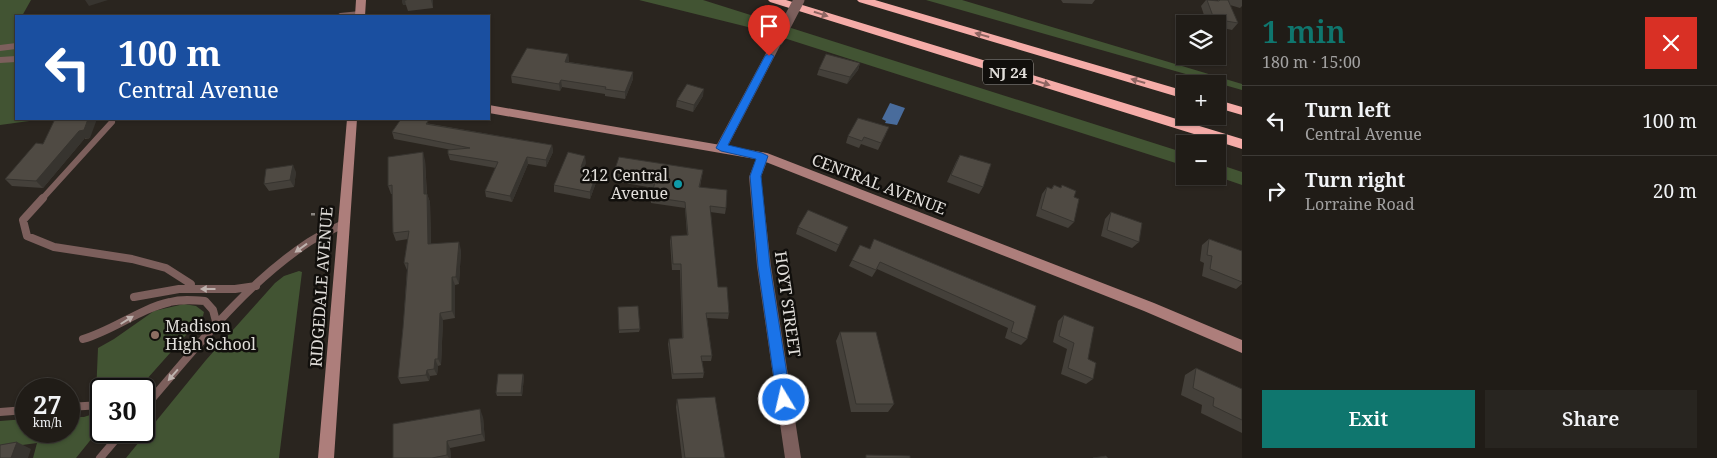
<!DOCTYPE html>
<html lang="en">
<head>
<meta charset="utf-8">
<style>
	:root { --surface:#201c17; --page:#282520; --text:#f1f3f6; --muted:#a2a1a1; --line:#3d3a36; --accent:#0f766e }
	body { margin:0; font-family:"Noto Serif",serif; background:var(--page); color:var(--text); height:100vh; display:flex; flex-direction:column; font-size:19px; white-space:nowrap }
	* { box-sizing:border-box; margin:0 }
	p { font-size:16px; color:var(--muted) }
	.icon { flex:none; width:28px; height:28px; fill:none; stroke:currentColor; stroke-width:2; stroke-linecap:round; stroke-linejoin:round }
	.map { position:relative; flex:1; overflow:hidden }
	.drawer { display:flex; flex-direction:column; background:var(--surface); width:475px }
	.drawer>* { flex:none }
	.banner { position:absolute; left:15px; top:15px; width:475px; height:105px; border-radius:0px; box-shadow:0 1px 4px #0004,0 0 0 1px var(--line); background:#1a4fa0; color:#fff; overflow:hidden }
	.fabs { position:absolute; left:1176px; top:15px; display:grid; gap:10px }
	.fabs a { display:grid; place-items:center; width:50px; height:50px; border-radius:0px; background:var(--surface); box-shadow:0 1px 4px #0004,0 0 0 1px var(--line); font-size:25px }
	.speed { position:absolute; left:15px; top:378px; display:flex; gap:10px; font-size:25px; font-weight:700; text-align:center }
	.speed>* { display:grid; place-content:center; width:65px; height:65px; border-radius:50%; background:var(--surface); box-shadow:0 1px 4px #0004,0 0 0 1px var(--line); line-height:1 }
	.speed small { font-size:12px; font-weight:400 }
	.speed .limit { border:2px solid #111; border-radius:8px; background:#fff; color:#111 }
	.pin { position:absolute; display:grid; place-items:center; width:42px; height:42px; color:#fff; margin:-51px -21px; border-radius:50% 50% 50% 0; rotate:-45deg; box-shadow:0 0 5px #0007 }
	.pin .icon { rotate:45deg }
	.me { position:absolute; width:55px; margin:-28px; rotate:351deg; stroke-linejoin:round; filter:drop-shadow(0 0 4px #0008) }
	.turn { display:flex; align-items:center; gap:18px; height:105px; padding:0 20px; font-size:22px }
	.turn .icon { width:65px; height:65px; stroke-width:2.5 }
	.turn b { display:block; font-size:35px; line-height:42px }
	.round { display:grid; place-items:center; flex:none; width:52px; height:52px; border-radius:0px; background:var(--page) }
	.summary { display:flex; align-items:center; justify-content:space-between; height:85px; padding:0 20px }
	h1 { font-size:30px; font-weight:600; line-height:38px; color:var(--accent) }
	.button { display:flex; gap:10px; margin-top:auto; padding:10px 20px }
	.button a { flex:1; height:58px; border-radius:0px; background:var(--accent); color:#fff; font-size:20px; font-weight:600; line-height:58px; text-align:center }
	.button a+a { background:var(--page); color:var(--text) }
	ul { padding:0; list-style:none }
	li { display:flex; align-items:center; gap:15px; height:70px; padding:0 20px; border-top:1px solid var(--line) }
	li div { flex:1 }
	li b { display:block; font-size:19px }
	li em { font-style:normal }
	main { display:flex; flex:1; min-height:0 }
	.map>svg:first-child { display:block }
	.green { fill:#425433 }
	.water { fill:#496c9c }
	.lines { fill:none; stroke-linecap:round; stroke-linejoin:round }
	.path { stroke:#8a8681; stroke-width:4; stroke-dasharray:2.5 4.5; stroke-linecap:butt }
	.lane-far1 { stroke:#7c5f5c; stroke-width:6 }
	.lane { stroke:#7c5f5c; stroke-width:8 }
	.street { fill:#7c5f5c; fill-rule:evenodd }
	.secondary { fill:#ad7e7b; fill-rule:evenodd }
	.highway { fill:#f5aca8; fill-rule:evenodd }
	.street-bridge { stroke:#7c5f5c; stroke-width:11 }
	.wall { fill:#44403a }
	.shaded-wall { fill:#37342f }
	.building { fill:#4f4a43; stroke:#37342f }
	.oneway { fill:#8e6562 }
	.oneway2 { fill:#beb2ae }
	.route { fill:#1a73e8; stroke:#114b97 }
	.culture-dot { fill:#0f9aa8; stroke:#110f0c; stroke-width:2 }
	.education-dot { fill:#8d6e63; stroke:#110f0c; stroke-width:2 }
	.labels { text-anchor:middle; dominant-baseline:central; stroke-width:5; stroke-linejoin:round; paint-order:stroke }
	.shield { fill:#110f0c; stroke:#a3a09c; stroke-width:1 }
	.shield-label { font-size:15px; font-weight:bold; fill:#e1deda }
	.poi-label { font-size:16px; fill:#e1deda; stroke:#110f0c; text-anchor:end }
	.street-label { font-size:16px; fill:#e1deda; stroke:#110f0c }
</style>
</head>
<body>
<main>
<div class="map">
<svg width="1242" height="458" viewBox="0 0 1242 458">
	<rect width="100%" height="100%" fill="#2a251f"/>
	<!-- green -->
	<path class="green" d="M0 0H31L22 16H16V119H44L0 125Z
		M639 0H703L1185 153V166L756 29Z
		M926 0H962L1242 84V90Z
		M1218 164 1242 172V185L1216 176H1218Z
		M299 271 302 272 279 458H126L206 360 275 283 284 276Z
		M184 304 196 306 204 312 203 316 138 389H101V395H96L98 348 114 339 154 311Z
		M96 413 101 414V427L76 458H33L37 443 0 448V421L26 419V431H69V417H84Z"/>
	<!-- water -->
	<path class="water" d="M890 103 905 108 897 125 885 123 886 121 882 119Z"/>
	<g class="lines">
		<!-- path -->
		<path class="path" d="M313 213V219"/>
		<!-- lane-far1 -->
		<path class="lane-far1" d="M42 199 112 122"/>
		<!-- lane -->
		<path class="lane" d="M43 198 23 220 27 236 54 247 132 259 166 268 191 284 190 289
			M134 297 179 289H235L256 286
			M83 339C114 330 139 309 170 302 181 299 193 300 205 301L213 310 217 325
			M69 407 101 405
			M144 408C195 349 244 285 309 242 320 235 332 230 343 224
			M0 412 26 410
			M100 458 123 431"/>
		<!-- street -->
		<path class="street" d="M360 11 363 12V16H335L340 13Z
			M778 37 783 40 727 148 725 151H717L715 148 773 40Z
			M16 43V49L0 51V45Z
			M16 56V62L0 63V57Z
			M763 152 769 156 761 177 771 266 801 458H785L757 266 749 177 757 156Z"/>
		<!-- secondary -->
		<path class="secondary" d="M356 0H366L365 16H355Z
			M489 105 767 153 1154 303 1242 340V353L1144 311 761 160 489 113Z
			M347 119H357L334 458H318Z"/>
		<!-- highway -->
		<path class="highway" d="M768 0H786L1242 139V149L770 2Z
			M857 0H875L1185 91V99L859 2Z
			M1218 100 1242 107V115L1218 108Z"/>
		<!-- street-bridge -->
		<path class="street-bridge" d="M778 40 799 0"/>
	</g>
	<!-- wall -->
	<path class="wall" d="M402 0H433V8L408 11 406 5H403Z
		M1061 0H1095L1092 4 1063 3Z
		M1206 0 1218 1V0H1242V6L1240 8 1230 5 1238 23 1232 30 1218 27V24H1207L1201 6Z
		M568 54 569 62 633 72V79L625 99 605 96V94L562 87 560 91 512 83 511 76Z
		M860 63 858 70 847 84 817 75 819 69Z
		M703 96 693 112 676 107 677 100Z
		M408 120 552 145 553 152 546 167 528 164 512 202 486 197 485 191 496 168 450 160 448 154 452 150 394 139 392 132Z
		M886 134 878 150 861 144 859 148 846 143 848 136Z
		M85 138 43 188 12 186 5 179 43 144 90 138Z
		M960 155 983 187 979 194 947 182 956 162Z
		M425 160 427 194 430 202 431 244 461 250 459 284 455 285V318L443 320 441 365 438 366 437 375 430 376 429 381 401 384 398 378 403 328 407 270 404 263 408 239 396 241 393 233 392 194H391L388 186Z
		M586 163 584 167 598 170V177L590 199 554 192V185Z
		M703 170 700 187 726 208 725 214 710 212 718 287 729 313 728 319 707 318 712 356 711 361H702L704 373 703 378 672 379 668 344 669 339 682 338 680 270H672L670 241 671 236 687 235 685 208 651 203V197L654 188 613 181V175Z
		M296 172 294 187 269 191 264 184Z
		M1054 185 1060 188 1062 185 1074 197V222L1068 228 1036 216 1042 194 1047 187 1051 189Z
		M1111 212 1139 242 1132 248 1101 236 1105 219Z
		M798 227H848L836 252 796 234Z
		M1209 239 1242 251V284L1236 289 1202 276 1204 263 1200 261 1202 245Z
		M860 245 870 249 1036 306 1027 339 1021 345 1005 338 1008 328 877 269 872 277 849 266Z
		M618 307 640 329 639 332 619 333Z
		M1064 315 1088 359 1093 379 1086 384 1061 374 1067 349 1053 342 1058 321Z
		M840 332 894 404 888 412H851L836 341Z
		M1196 368 1242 389V433L1201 413 1202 405 1181 395 1185 375Z
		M523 374 524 377 522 396H497L496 393Z
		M677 399 725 458H682L676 407Z
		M483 417 485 441 450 448 451 458H393Z"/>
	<!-- shaded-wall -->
	<path class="shaded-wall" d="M85 0H108L89 6Z
		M402 0H407L405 1 406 5H403Z
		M431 0H433V8Z
		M568 54 569 61 565 69V62Z
		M860 63 858 70 847 84 850 77Z
		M633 72V79L625 99V92Z
		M561 80 562 87 560 91 559 84Z
		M704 89 703 96 693 112 694 105Z
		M88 119H97L90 138H85L43 188 36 181Z
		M552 145 553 152 546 167V160Z
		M423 152 425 160 427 202 424 194Z
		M585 156 586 163 581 174V167Z
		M527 157 528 164 512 202 510 196Z
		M293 165 296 172 294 187 290 180Z
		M598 170V177L590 199V192Z
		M427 194 430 202 431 252 428 244Z
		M459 242 461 250 459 284 456 277Z
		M452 277 455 285V318L452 311Z
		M440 313 443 320 441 365 438 359Z
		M435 359 438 366 437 375 434 369Z
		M427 370 430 376 429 381 426 375Z
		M523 374 524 377 522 396 521 393Z
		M480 409 483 417 485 441 482 434Z
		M447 441 450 448 451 458H449L447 455Z
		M17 442 31 449 28 458H11Z"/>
	<!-- building -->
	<path class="building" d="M1207 0 1219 1 1220 0H1228L1238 23 1214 19Z
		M527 48 568 54 565 62 633 72 625 92 605 89 606 87 561 80 559 84 511 76Z
		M826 54 860 63 850 77 819 69Z
		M687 84 704 89 694 105 677 100Z
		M858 118 889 127 881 143 864 137 862 141 848 136Z
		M55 119H88L84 130 79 131 36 181 5 179 36 143 43 144Z
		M401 119 408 120V119H424L429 120 426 124 552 145 546 160 527 157 510 196 485 191 498 162 448 154V150L470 148 392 132Z
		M423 152 424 194H427L428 244 459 242 456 277H452V311L440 313 438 359H435L434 369 427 370 426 375 398 378 403 328 408 263H404L409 231 393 233 392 185 388 186V157Z
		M568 152 585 156 581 167 598 170 590 192 554 185Z
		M960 155 991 164 983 187 951 175Z
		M619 157 703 170 699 187 727 190 726 208 710 206 718 287H727L729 313H706L712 356H701L704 373 673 374 669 339 683 338 681 264H673L671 236 688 235 685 202 651 197 655 182 613 175Z
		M293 165 290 180 264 184 266 169Z
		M1054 185 1061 188 1062 185 1076 191 1074 197 1079 199 1074 222 1041 209 1047 187 1052 189Z
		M808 210 848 227 839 245 798 227Z
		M1111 212 1142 223 1139 242 1107 230Z
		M874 239 1036 306 1027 339 1011 332 1014 322 880 262 876 270 852 260 860 245 870 249Z
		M1209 239 1242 251V282L1210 269 1212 256 1207 255Z
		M638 306 640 329 619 330 618 307Z
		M1064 315 1094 327 1088 359 1096 363 1093 379 1068 368 1074 343 1059 336Z
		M840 332H876L894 404H856Z
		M1196 368 1242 389V420L1213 406 1214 398 1193 388Z
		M498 374H523L521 393H496Z
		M715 397 725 458H685L677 399Z
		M480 409 482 434 447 441V455L432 458H393V424Z
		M17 442 11 458H0V445Z
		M866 455 910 456V458H866Z
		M1106 456 1108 458H1093Z"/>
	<!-- one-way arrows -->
	<defs><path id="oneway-solid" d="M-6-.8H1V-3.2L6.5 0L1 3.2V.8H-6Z" transform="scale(1.25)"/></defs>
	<g class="oneway">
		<use href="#oneway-solid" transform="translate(821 14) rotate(17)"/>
		<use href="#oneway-solid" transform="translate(982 35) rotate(-164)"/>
		<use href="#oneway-solid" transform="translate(1138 81) rotate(-164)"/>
		<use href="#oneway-solid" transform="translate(1043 83) rotate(17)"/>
	</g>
	<g class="oneway2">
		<use href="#oneway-solid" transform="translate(301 248) rotate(144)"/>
		<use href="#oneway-solid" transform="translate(208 289) rotate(-180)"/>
		<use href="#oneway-solid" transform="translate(127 320) rotate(-32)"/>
		<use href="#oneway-solid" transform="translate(173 375) rotate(131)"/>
	</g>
	<!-- route -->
	<path class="route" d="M769 53 774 56 728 145 762 153 768 156 761 176 770 266 791 400 789 405 784 407 779 405 777 400 758 266 750 176 756 159 721 151 716 148 765 56Z"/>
	<!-- markers -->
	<circle class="culture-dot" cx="678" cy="184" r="5"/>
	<circle class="education-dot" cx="155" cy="335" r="5"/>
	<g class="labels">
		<!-- shield labels -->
		<rect class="shield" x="983" y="59.5" width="50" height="25" rx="4"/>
		<g class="shield-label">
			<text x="1008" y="72">NJ 24</text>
		</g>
		<!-- poi labels -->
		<g class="poi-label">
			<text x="668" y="175">212 Central<tspan x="668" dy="18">Avenue</tspan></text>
			<text x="165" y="326" text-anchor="start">Madison<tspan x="165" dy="18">High School</tspan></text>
		</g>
		<!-- street labels -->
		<g class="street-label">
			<text transform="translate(879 184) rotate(21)">CENTRAL AVENUE</text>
			<text transform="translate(321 287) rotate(-86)">RIDGEDALE AVENUE</text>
			<text transform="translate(788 304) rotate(82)">HOYT STREET</text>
		</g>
	</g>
</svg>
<div class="fabs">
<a><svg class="icon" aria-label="layers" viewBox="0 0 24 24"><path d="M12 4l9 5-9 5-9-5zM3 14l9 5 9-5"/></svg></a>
<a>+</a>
<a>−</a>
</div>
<div class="speed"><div>27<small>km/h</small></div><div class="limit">30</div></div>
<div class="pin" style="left:769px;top:56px;background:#d93025"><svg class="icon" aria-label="arrive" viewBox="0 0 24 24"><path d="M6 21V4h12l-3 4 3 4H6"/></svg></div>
<svg class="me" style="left:784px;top:400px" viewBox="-20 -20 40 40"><circle r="17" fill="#1a73e8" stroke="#fff" stroke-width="3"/><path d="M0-11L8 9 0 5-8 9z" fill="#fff"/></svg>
<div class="banner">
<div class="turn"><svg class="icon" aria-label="left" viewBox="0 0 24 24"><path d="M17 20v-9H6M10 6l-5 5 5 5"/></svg><div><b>100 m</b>Central Avenue</div></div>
</div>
</div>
<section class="drawer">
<div class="summary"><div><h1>1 min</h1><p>180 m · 15:00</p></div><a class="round" style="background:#d93025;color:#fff"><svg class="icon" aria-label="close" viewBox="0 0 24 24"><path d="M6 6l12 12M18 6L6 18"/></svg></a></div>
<ul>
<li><svg class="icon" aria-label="left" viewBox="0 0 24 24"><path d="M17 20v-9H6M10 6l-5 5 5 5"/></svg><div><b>Turn left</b><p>Central Avenue</p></div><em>100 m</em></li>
<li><svg class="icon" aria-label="right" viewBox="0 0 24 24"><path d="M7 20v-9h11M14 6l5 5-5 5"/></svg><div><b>Turn right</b><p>Lorraine Road</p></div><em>20 m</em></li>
</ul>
<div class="button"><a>Exit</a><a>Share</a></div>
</section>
</main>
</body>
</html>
